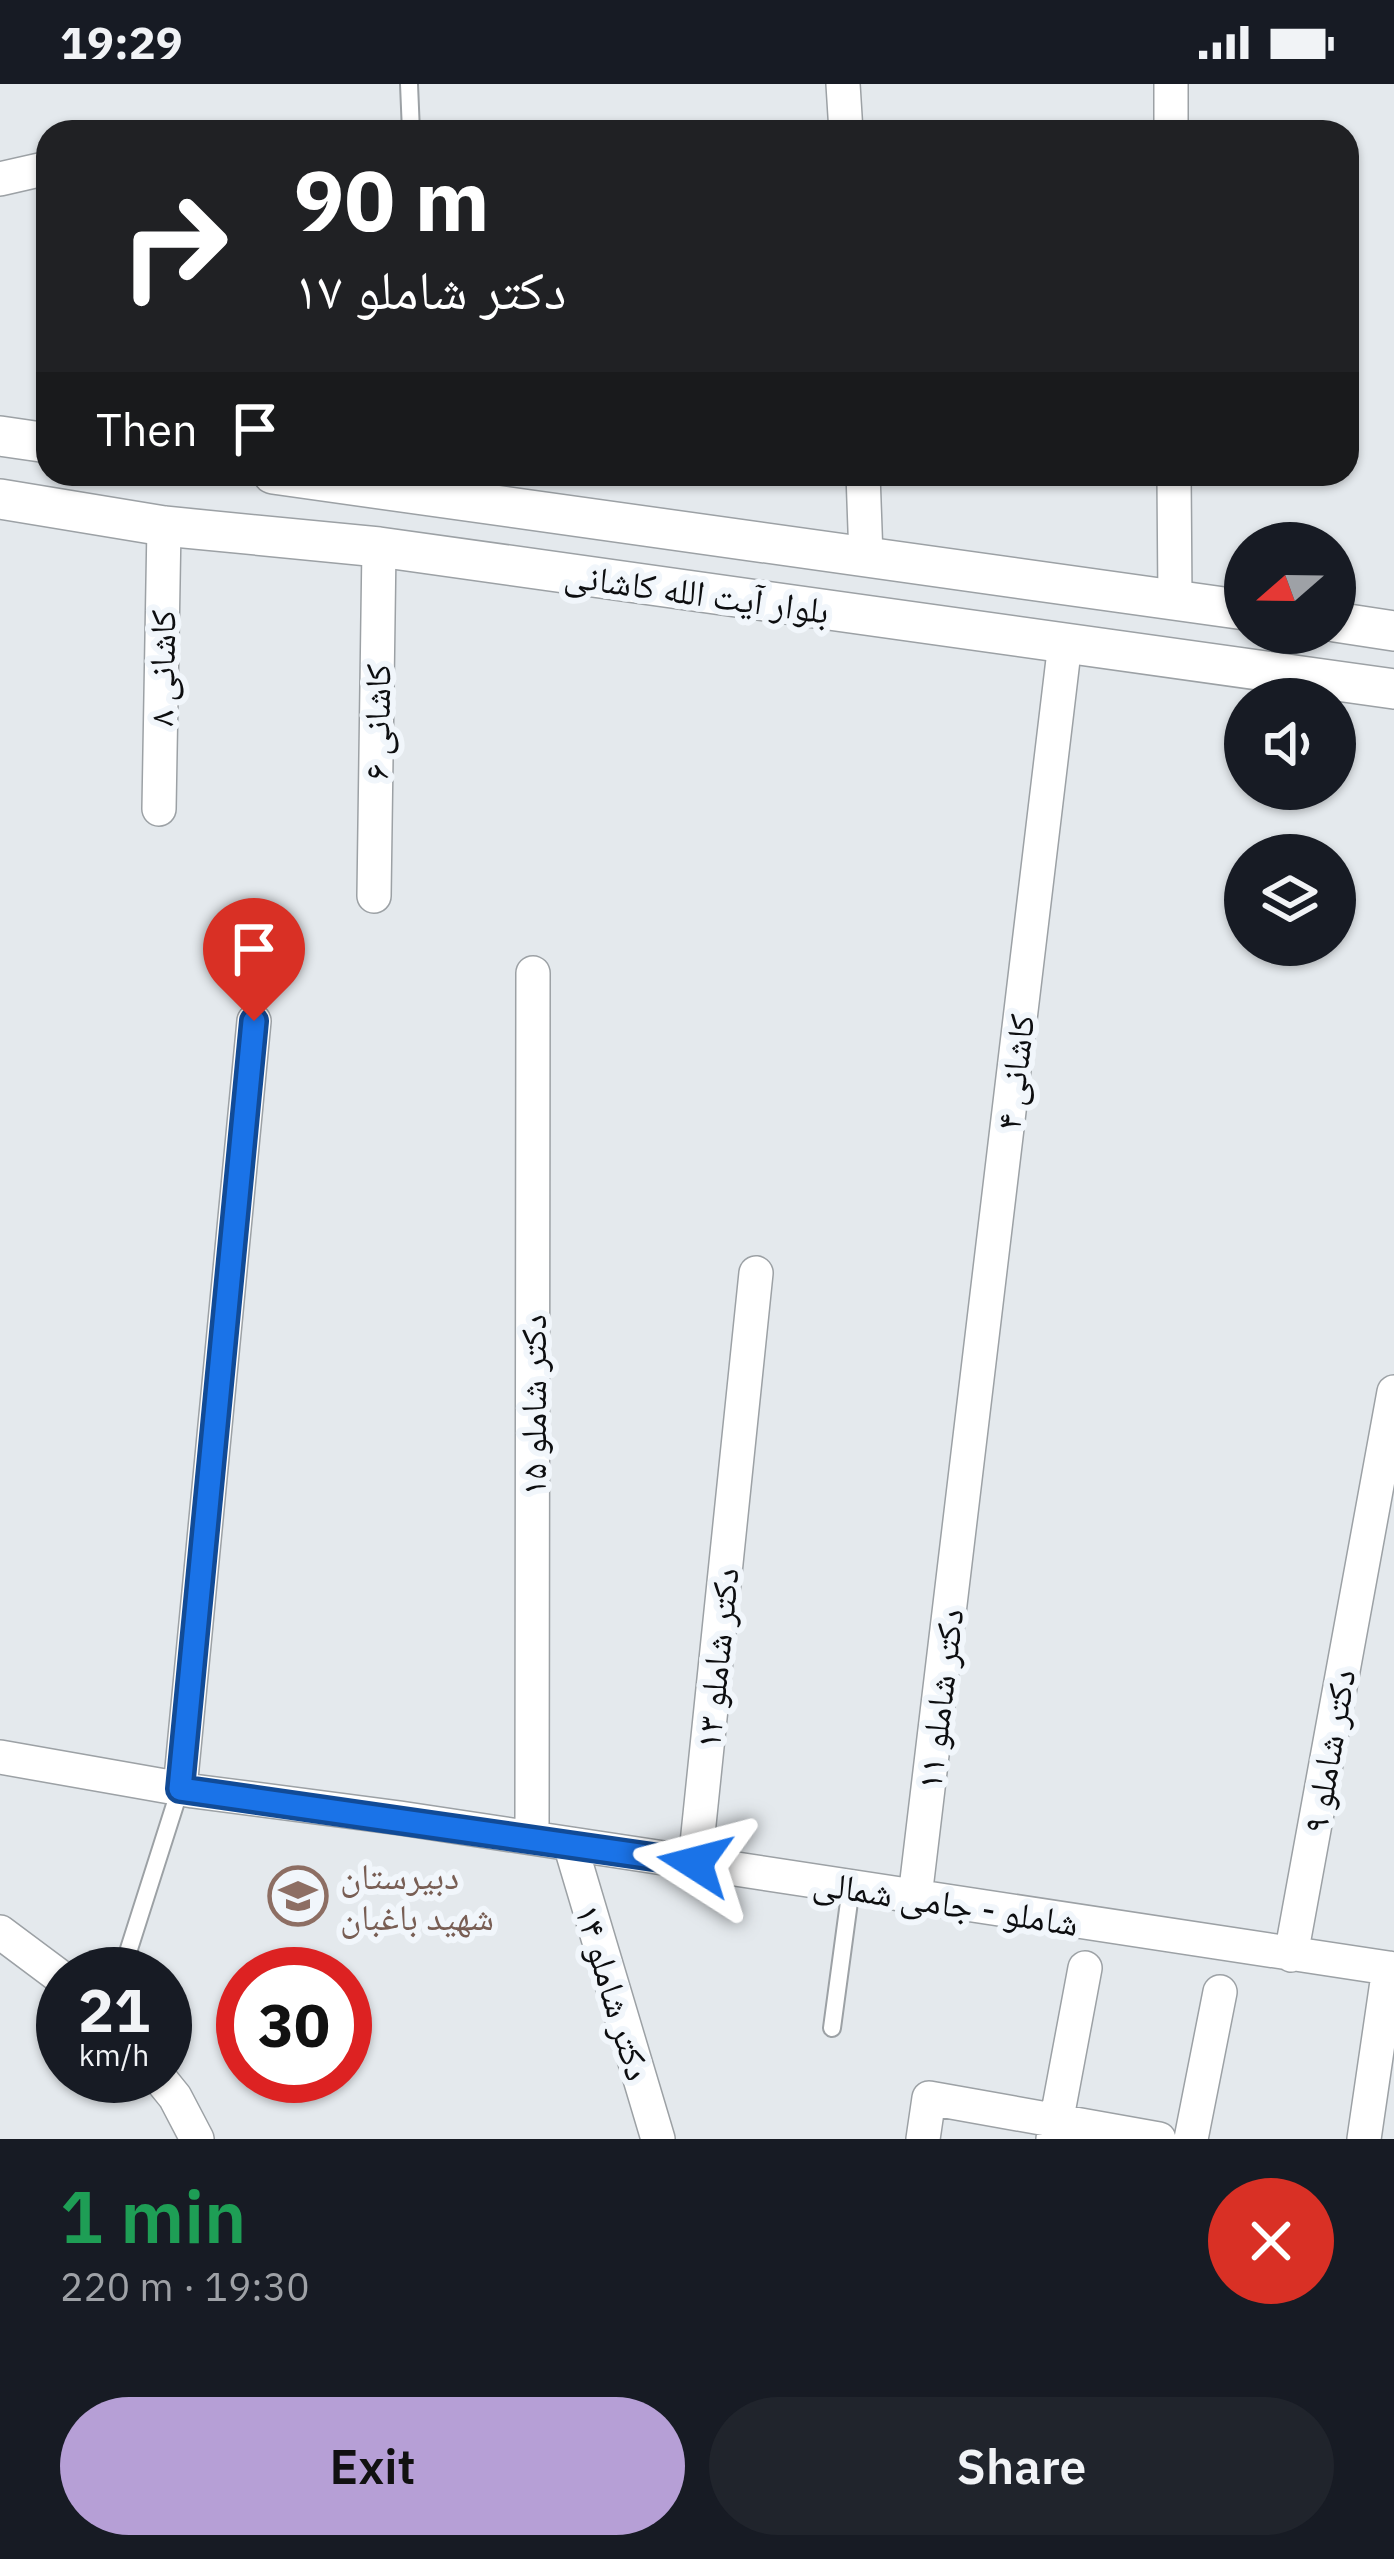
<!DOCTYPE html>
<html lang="en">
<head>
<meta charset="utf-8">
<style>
	:root { --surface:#171b24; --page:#20242c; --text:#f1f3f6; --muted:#9ea1a6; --accent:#b69fd6 }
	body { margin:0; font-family:"IBM Plex Sans","Noto Naskh Arabic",sans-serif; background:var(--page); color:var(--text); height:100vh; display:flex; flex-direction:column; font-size:45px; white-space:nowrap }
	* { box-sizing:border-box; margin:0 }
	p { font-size:39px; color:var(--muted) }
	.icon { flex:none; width:66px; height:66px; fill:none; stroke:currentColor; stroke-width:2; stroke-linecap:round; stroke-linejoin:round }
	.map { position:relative; height:2055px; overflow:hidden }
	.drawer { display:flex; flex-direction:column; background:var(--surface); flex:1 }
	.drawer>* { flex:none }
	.hud { position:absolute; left:36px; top:36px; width:1323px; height:366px; border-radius:36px; box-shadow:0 3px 9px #0004; background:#202124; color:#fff; overflow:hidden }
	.needle { width:78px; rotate:250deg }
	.tools { position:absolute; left:1224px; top:438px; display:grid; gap:24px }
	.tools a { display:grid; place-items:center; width:132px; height:132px; border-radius:50%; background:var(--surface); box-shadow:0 3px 9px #0004; font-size:60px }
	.speed { position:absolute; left:36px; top:1863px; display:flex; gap:24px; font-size:60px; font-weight:700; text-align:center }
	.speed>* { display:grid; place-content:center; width:156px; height:156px; border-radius:50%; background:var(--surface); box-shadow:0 3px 9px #0004; line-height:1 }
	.speed small { font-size:30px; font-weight:400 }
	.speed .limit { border:18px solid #d22; background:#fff; color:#111 }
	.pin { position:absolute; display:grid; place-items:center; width:102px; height:102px; color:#fff; margin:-123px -51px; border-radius:50% 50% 50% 0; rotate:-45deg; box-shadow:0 0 12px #0007 }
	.pin .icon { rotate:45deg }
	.me { position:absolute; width:132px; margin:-66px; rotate:279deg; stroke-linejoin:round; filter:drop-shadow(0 0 9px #0008) }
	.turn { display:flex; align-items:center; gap:42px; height:252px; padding:0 60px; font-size:54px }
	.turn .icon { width:156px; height:156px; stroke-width:2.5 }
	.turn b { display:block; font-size:84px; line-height:102px }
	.then { display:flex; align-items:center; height:114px; padding:0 60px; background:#0003; gap:24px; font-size:45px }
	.round { display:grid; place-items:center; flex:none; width:126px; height:126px; border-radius:63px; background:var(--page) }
	.summary { display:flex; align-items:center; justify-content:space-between; height:204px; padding:0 60px }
	h1 { font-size:72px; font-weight:600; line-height:90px; color:#1e9e55 }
	.primary-button { display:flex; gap:24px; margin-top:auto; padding:24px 60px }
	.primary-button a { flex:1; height:138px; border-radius:72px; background:var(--accent); color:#111; font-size:48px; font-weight:600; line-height:138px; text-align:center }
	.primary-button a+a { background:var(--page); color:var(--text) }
	.status { display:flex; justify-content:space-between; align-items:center; height:84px; padding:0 60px; background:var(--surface); direction:ltr }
	.status svg { height:33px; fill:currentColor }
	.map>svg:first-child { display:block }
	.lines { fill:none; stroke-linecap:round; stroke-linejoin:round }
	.service-casing { stroke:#9ca1a5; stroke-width:20 }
	.minor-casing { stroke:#9ca1a5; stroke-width:36 }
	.tertiary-casing { stroke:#9ca1a5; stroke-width:42 }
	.service { stroke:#fff; stroke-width:16 }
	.minor { stroke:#fff; stroke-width:33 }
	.tertiary { stroke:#fff; stroke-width:39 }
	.route-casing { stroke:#114b97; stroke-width:30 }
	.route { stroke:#1a73e8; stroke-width:21 }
	.labels { text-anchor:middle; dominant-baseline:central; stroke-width:12; stroke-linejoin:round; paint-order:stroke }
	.street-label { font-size:36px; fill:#0d0e10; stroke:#f1f6fb }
	.education-label { font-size:36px; fill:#785e54; stroke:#f1f6fb; text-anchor:start }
</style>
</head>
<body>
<div class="status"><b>19:29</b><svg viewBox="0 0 49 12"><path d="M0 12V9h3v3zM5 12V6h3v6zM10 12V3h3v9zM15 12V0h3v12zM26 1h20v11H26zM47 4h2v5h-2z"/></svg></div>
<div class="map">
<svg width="1394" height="2055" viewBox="0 0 1394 2055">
	<rect width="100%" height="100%" fill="#e4e9ed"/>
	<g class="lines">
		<defs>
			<path id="service" d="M409 0 411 48
				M121 1890 180 1705
				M832 1944 851 1803"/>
			<path id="minor" d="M843 0 846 48
				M1171 0V48
				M0 95 48 84
				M863 390 866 473
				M1174 390 1175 516
				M159 725 164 442
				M374 812 379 463
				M0 1673 193 1707 400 1734 1394 1885
				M180 1705 254 937
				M532 1754 533 889
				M570 1760 658 2055
				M695 1779 756 1189
				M915 1813 1065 559
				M0 1848 63 1895
				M1291 1871 1394 1308
				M158 1992 175 2013 197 2055
				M923 2055 929 2014 1159 2055
				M1053 2055 1085 1884
				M1191 2055 1220 1908
				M1364 2055 1389 1884"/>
			<path id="tertiary" d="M0 352 48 359
				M273 390 1245 526
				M0 415 164 442 379 463 1394 605
				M1335 538 1394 547"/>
		</defs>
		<!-- service casing -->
		<use href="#service" class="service-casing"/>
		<!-- minor casing -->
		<use href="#minor" class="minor-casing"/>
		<!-- tertiary casing -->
		<use href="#tertiary" class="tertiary-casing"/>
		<!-- service -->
		<use href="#service" class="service"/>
		<!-- minor -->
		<use href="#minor" class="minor"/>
		<!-- tertiary -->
		<use href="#tertiary" class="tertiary"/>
	</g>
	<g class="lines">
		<defs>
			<path id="route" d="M254 937 180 1705 695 1779"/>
		</defs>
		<!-- route casing -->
		<use href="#route" class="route-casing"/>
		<!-- route -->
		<use href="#route" class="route"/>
	</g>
	<!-- icons -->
	<defs>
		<symbol id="school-ring" viewBox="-11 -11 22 22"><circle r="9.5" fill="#f1f6fb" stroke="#8d6e63" stroke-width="1.5"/><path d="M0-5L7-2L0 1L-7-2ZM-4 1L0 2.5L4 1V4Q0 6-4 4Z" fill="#8d6e63"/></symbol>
	</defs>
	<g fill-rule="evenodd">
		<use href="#school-ring" x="265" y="1779" width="66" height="66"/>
	</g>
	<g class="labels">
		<!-- street labels -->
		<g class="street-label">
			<text transform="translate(697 508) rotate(8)">بلوار آیت الله کاشانی</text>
			<text transform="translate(161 584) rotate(-89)">کاشانی ۸</text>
			<text transform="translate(376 638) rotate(-89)">کاشانی ۶</text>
			<text transform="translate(1014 988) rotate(-83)">کاشانی ۴</text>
			<text transform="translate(532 1321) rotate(-90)">دکتر شاملو ۱۵</text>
			<text transform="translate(716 1574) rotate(-84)">دکتر شاملو ۱۳</text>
			<text transform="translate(939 1615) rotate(-83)">دکتر شاملو ۱۱</text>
			<text transform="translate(1328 1667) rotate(-80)">دکتر شاملو ۹</text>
			<text transform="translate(946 1818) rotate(9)">شاملو - جامی شمالی</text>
			<text transform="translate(614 1908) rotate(73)">دکتر شاملو ۱۴</text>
		</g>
		<!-- education labels -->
		<g class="education-label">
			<text x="340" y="1791">دبیرستان<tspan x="340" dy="41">شهید باغبان</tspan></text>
		</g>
	</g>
</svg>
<div class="tools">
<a><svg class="needle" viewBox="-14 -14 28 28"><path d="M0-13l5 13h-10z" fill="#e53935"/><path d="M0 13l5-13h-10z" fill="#9ea1a6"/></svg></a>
<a><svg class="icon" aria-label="sound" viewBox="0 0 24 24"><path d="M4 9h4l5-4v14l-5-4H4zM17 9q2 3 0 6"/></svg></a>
<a><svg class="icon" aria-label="layers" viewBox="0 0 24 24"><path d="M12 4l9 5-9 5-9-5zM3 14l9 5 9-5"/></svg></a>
</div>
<div class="speed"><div>21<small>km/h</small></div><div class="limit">30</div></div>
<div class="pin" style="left:254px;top:937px;background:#d93025"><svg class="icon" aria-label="arrive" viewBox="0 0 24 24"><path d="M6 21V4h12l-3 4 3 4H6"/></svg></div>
<svg class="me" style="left:695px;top:1779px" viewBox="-20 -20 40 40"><path d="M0-17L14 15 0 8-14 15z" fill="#1a73e8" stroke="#fff" stroke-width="4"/></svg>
<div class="hud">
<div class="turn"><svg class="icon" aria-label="right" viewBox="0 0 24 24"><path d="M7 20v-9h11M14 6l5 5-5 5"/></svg><div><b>90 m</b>دکتر شاملو ۱۷</div></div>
<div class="then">Then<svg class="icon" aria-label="arrive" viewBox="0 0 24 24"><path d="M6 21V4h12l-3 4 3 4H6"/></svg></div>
</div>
</div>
<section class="drawer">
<div class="summary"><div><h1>1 min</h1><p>220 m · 19:30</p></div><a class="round" style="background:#d93025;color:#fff"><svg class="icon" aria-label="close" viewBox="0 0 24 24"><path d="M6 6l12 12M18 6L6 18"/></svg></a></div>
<div class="primary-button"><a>Exit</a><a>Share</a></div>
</section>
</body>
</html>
